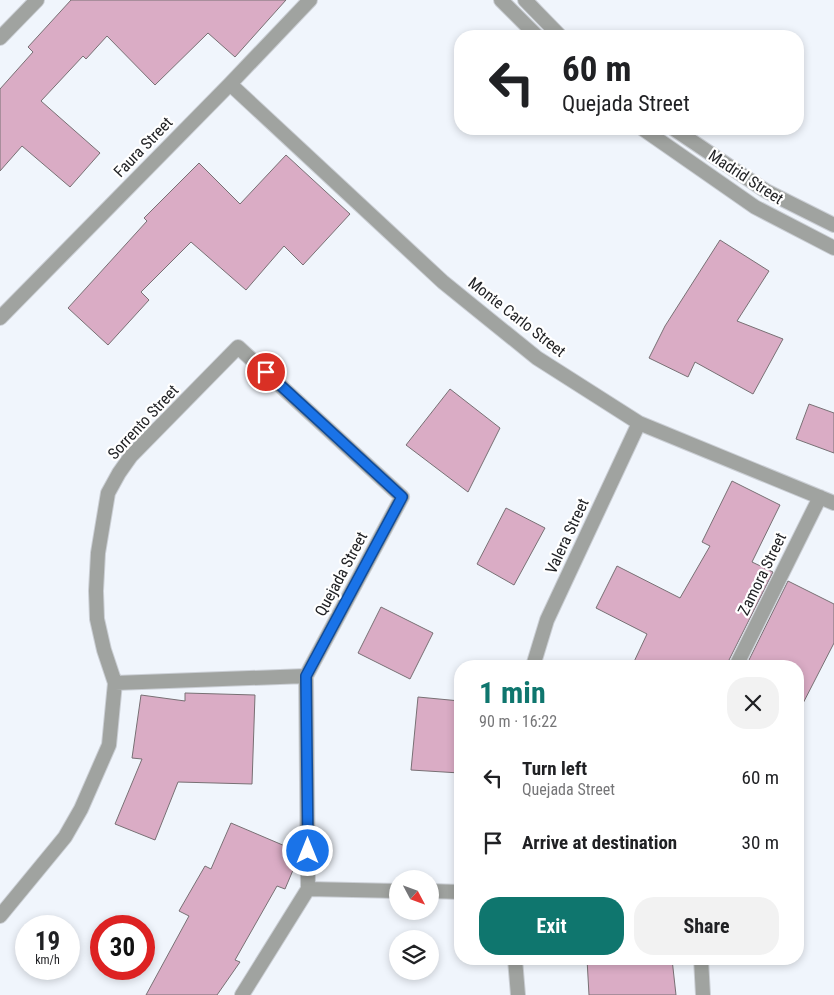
<!DOCTYPE html>
<html lang="en">
<head>
<meta charset="utf-8">
<style>
	:root { --surface:#fff; --page:#f2f2f2; --text:#202124; --muted:#757577; --accent:#0f766e }
	body { margin:0; font-family:"Roboto Condensed",sans-serif; background:var(--page); color:var(--text); height:100vh; display:flex; flex-direction:column; font-size:19px; white-space:nowrap }
	* { box-sizing:border-box; margin:0 }
	p { font-size:16px; color:var(--muted) }
	.icon { flex:none; width:28px; height:28px; fill:none; stroke:currentColor; stroke-width:2; stroke-linecap:round; stroke-linejoin:round }
	.map { position:relative; flex:1; overflow:hidden }
	.sheet { position:absolute; left:454px; top:660px; width:350px; height:305px; display:flex; flex-direction:column; background:var(--surface); border-radius:20px; box-shadow:0 2px 8px #0003 }
	.sheet>* { flex:none }
	.guide { position:absolute; left:454px; top:30px; width:350px; height:105px; border-radius:20px; box-shadow:0 2px 8px #0003; background:#fff; color:var(--text); overflow:hidden }
	.needle { width:32px; rotate:131deg }
	.buttons { position:absolute; left:389px; top:870px; display:grid; gap:10px }
	.buttons a { display:grid; place-items:center; width:50px; height:50px; border-radius:50%; background:var(--surface); box-shadow:0 2px 8px #0003; font-size:25px }
	.speed { position:absolute; left:15px; top:915px; display:flex; gap:10px; font-size:25px; font-weight:700; text-align:center }
	.speed>* { display:grid; place-content:center; width:65px; height:65px; border-radius:50%; background:var(--surface); box-shadow:0 2px 8px #0003; line-height:1 }
	.speed small { font-size:12px; font-weight:400 }
	.speed .limit { border:8px solid #d22; background:#fff; color:#111 }
	.pin { position:absolute; display:grid; place-items:center; width:42px; height:42px; color:#fff; margin:-21px; border:2px solid #fff; border-radius:50%; box-shadow:0 1px 5px #0007 }
	.me { position:absolute; width:55px; margin:-28px; rotate:0deg; stroke-linejoin:round; filter:drop-shadow(0 0 4px #0008) }
	.turn { display:flex; align-items:center; gap:18px; height:105px; padding:0 25px; font-size:22px }
	.turn .icon { width:65px; height:65px; stroke-width:2.5 }
	.turn b { display:block; font-size:35px; line-height:42px }
	.round { display:grid; place-items:center; flex:none; width:52px; height:52px; border-radius:20px; background:var(--page) }
	.summary { display:flex; align-items:center; justify-content:space-between; height:85px; padding:0 25px }
	h1 { font-size:30px; font-weight:700; line-height:38px; color:var(--accent) }
	.primary-button { display:flex; gap:10px; margin-top:auto; padding:10px 25px }
	.primary-button a { flex:1; height:58px; border-radius:20px; background:var(--accent); color:#fff; font-size:20px; font-weight:700; line-height:58px; text-align:center }
	.primary-button a+a { background:var(--page); color:var(--text) }
	ul { padding:0; list-style:none }
	li { display:flex; align-items:center; gap:15px; height:65px; padding:0 25px }
	li div { flex:1 }
	li b { display:block; font-size:19px }
	li em { font-style:normal }
	.map>svg:first-child { display:block }
	.building { fill:#daacc5; stroke:#787074 }
	.lines { fill:none; stroke-linecap:round; stroke-linejoin:round }
	.minor-casing { stroke:#cbcfd5; stroke-width:16 }
	.tertiary-casing { stroke:#cbcfd5; stroke-width:16 }
	.minor { stroke:#a0a3a0; stroke-width:14 }
	.tertiary { stroke:#a0a3a0; stroke-width:14 }
	.route-casing { stroke:#114b97; stroke-width:12 }
	.route { stroke:#1a73e8; stroke-width:9 }
	.labels { text-anchor:middle; dominant-baseline:central; stroke-width:4.5; stroke-linejoin:round; paint-order:stroke }
	.street-label { font-size:16px; fill:#212225; stroke:#fff }
</style>
</head>
<body>
<div class="map">
<svg width="834" height="995" viewBox="0 0 834 995">
	<rect width="100%" height="100%" fill="#f0f5fc"/>
	<!-- building -->
	<path class="building" d="M71 0H286L235 57 208 33 155 85 107 36 86 59 83 56 41 101 100 153 70 187 22 146 0 171V89L33 52 28 47Z
		M286 155 350 214 303 265 284 246 246 290 191 242 141 292 149 300 108 345 68 308 147 221 144 218 199 163 240 204Z
		M720 240 769 271 737 321 783 339 753 394 695 362 688 377 649 358 665 326Z
		M450 389 500 428 468 492 406 445Z
		M809 404 834 413V453L796 439Z
		M732 481 780 505 752 562 773 572 728 662 727 666H632L647 634 596 608 617 566 680 598 710 546 702 542Z
		M506 508 545 528 514 585 477 564Z
		M788 581 834 604V643L798 713V666H746Z
		M381 607 433 633 410 679 358 653Z
		M185 693 255 695 252 784 178 782 155 840 115 824 142 759 132 758 141 695 185 701Z
		M418 697 460 701V773L411 770Z
		M231 823 299 852V856L285 889 277 886 235 960 240 962 217 995H146L189 916 179 911 205 866 211 869Z
		M587 959H672L676 995H589Z"/>
	<g class="lines">
		<defs>
			<path id="minor" d="M0 38 37 0
				M230 84 443 282 537 358 639 423 834 503
				M0 318 230 84 310 0
				M533 666 547 620 639 423
				M736 666 820 497
				M115 683 306 676
				M308 889 398 891
				M430 891 460 892
				M0 916 65 837 81 809 109 745 115 683 104 650 97 619 96 591 98 553 108 493 119 473 131 456 238 347 402 497 306 676 308 889
				M515 959 518 995
				M701 959 703 995
				M242 995 308 889"/>
			<path id="tertiary" d="M501 0 537 36
				M525 0 560 36
				M643 129 755 207 834 248
				M674 129 766 191 834 225"/>
		</defs>
		<!-- minor casing -->
		<use href="#minor" class="minor-casing"/>
		<!-- tertiary casing -->
		<use href="#tertiary" class="tertiary-casing"/>
		<!-- minor -->
		<use href="#minor" class="minor"/>
		<!-- tertiary -->
		<use href="#tertiary" class="tertiary"/>
	</g>
	<g class="lines">
		<defs>
			<path id="route" d="M266 372 402 497 306 676 308 851"/>
		</defs>
		<!-- route casing -->
		<use href="#route" class="route-casing"/>
		<!-- route -->
		<use href="#route" class="route"/>
	</g>
	<g class="labels">
		<!-- street labels -->
		<g class="street-label">
			<text transform="translate(143 147) rotate(-46)">Faura Street</text>
			<text transform="translate(746 177) rotate(33)">Madrid Street</text>
			<text transform="translate(517 317) rotate(38)">Monte Carlo Street</text>
			<text transform="translate(143 422) rotate(-47)">Sorrento Street</text>
			<text transform="translate(567 536) rotate(-65)">Valera Street</text>
			<text transform="translate(341 574) rotate(-62)">Quejada Street</text>
			<text transform="translate(762 574) rotate(-64)">Zamora Street</text>
		</g>
	</g>
</svg>
<div class="buttons">
<a><svg class="needle" viewBox="-14 -14 28 28"><path d="M0-13l5 13h-10z" fill="#e53935"/><path d="M0 13l5-13h-10z" fill="#757577"/></svg></a>
<a><svg class="icon" aria-label="layers" viewBox="0 0 24 24"><path d="M12 4l9 5-9 5-9-5zM3 14l9 5 9-5"/></svg></a>
</div>
<div class="speed"><div>19<small>km/h</small></div><div class="limit">30</div></div>
<div class="pin" style="left:266px;top:372px;background:#d93025"><svg class="icon" aria-label="arrive" viewBox="0 0 24 24"><path d="M6 21V4h12l-3 4 3 4H6"/></svg></div>
<svg class="me" style="left:308px;top:851px" viewBox="-20 -20 40 40"><circle r="17" fill="#1a73e8" stroke="#fff" stroke-width="3"/><path d="M0-11L8 9 0 5-8 9z" fill="#fff"/></svg>
<div class="guide">
<div class="turn"><svg class="icon" aria-label="left" viewBox="0 0 24 24"><path d="M17 20v-9H6M10 6l-5 5 5 5"/></svg><div><b>60 m</b>Quejada Street</div></div>
</div>
<section class="sheet">
<div class="summary"><div><h1>1 min</h1><p>90 m · 16:22</p></div><a class="round"><svg class="icon" aria-label="close" viewBox="0 0 24 24"><path d="M6 6l12 12M18 6L6 18"/></svg></a></div>
<ul>
<li><svg class="icon" aria-label="left" viewBox="0 0 24 24"><path d="M17 20v-9H6M10 6l-5 5 5 5"/></svg><div><b>Turn left</b><p>Quejada Street</p></div><em>60 m</em></li>
<li><svg class="icon" aria-label="arrive" viewBox="0 0 24 24"><path d="M6 21V4h12l-3 4 3 4H6"/></svg><div><b>Arrive at destination</b></div><em>30 m</em></li>
</ul>
<div class="primary-button"><a>Exit</a><a>Share</a></div>
</section>
</div>
</body>
</html>
